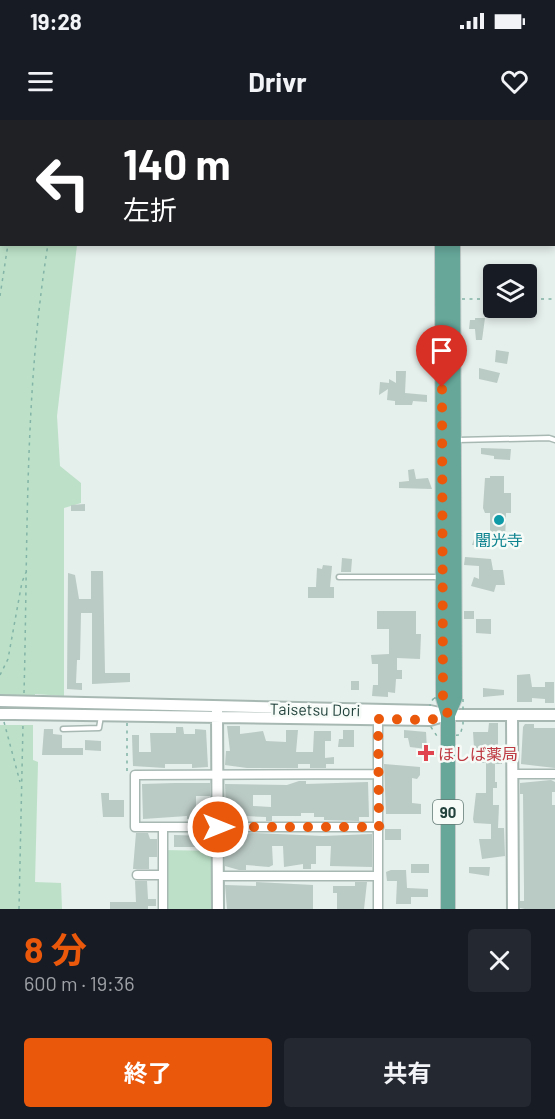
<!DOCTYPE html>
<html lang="ja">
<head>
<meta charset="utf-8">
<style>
	:root { --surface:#171b24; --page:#242831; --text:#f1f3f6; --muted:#9ea1a6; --accent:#ea580c }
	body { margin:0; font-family:Barlow,"Noto Sans JP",sans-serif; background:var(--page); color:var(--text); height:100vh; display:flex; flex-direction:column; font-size:22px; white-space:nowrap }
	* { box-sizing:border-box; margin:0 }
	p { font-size:20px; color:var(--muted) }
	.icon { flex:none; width:33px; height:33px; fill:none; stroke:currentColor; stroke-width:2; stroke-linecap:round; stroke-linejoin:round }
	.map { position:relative; height:789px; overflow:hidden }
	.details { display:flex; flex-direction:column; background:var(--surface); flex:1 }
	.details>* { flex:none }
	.hud { position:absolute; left:0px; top:0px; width:555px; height:126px; box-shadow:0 3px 9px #0003; background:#202124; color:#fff; overflow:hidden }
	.fabs { position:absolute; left:483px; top:144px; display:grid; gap:12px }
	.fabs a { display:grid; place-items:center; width:54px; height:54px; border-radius:6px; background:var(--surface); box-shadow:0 3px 9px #0003; font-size:30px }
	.pin { position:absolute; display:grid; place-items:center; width:51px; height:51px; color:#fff; margin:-62px -26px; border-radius:50% 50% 50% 0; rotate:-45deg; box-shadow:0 0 6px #0007 }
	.pin .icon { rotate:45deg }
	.me { position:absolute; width:66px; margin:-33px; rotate:90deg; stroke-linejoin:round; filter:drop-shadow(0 0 4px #0008) }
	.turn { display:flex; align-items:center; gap:21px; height:126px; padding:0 24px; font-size:27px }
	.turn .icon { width:78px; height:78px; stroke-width:2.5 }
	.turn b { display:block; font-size:42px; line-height:51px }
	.round { display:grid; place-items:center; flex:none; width:63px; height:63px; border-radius:6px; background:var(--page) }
	.overview { display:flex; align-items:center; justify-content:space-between; height:102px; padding:0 24px }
	h1 { font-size:36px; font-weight:700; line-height:45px; color:var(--accent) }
	.primary-button { display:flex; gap:12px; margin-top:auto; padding:12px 24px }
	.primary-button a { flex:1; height:69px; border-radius:6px; background:var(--accent); color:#fff; font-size:24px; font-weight:700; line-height:69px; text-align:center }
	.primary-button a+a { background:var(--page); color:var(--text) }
	.status { display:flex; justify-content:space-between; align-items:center; height:42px; padding:0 30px; background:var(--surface); direction:ltr }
	.status svg { height:16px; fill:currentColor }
	header { display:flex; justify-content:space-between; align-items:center; height:78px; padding:0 24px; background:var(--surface); font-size:27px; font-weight:700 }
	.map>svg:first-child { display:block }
	.green { fill:#bce1c8 }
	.building { fill:#bacac4; fill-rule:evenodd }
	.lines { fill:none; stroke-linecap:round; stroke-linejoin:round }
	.service-casing { stroke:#a7b8b3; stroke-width:7 }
	.minor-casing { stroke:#a7b8b3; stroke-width:11 }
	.tertiary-casing { stroke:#a7b8b3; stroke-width:14 }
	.primary-casing { stroke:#c1cac8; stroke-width:16 }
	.path { stroke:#83b4a7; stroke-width:1.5; stroke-dasharray:3 4.5; stroke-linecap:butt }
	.service { stroke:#fff; stroke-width:4 }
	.minor { stroke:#fff; stroke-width:8 }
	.tertiary { stroke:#fff; stroke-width:10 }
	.primary { stroke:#66a79a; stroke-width:14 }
	.tertiary-bridge-casing { stroke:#a7b8b3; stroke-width:14; stroke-linecap:butt }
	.tertiary-bridge { stroke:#fff; stroke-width:10 }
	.route { stroke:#ea580c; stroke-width:10; stroke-dasharray:0 18 }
	.culture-dot { fill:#0f9aa8; stroke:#f6fbf8; stroke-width:2 }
	.health-dot { fill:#e0444e; stroke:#f6fbf8; stroke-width:2 }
	.labels { text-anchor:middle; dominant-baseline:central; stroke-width:5; stroke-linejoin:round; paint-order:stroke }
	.shield { fill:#f6fbf8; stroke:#627a74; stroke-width:1.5 }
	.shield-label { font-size:15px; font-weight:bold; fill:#22423b }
	.culture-label { font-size:16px; fill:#0d838f; stroke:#f6fbf8 }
	.street-label { font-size:16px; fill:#22423b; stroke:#f6fbf8 }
	.health-label { font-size:16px; fill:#be3a42; stroke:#f6fbf8; text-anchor:start }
</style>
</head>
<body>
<div class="status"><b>19:28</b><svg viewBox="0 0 49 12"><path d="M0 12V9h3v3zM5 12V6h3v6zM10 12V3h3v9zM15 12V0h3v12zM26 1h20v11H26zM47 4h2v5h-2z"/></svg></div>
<header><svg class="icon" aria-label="menu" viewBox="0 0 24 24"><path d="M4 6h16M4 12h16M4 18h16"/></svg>Drivr<svg class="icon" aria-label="heart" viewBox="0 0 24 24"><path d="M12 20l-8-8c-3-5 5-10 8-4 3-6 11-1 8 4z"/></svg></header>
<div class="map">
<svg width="555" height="789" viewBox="0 0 555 789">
	<rect width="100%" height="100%" fill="#e5efeb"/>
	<!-- green -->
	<path class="green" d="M0 0H92L2 2V124L77 125 57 296 60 346 81 363V383L64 388V576L35 574 34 590H0Z
		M0 605H33V640L38 642 35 762 61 763 62 789H0Z
		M162 730 217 731 218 789H163Z"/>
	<!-- building -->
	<path class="building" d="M475 198H485L482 220H476L475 209H469L470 200H475Z
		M496 230 509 232 507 244 495 242Z
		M479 248 500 253 497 263 479 259Z
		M396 251H406L405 273 427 275V282L413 281 412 285H395V281L387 280 388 269 379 275 380 262 389 263V259L396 263Z
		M481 328 511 329 510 340 494 339V336L481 334Z
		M414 349 416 359 428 358 432 369 399 368V362L409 361 408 350Z
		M490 356H504V373H511V393H506L505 422H502V425H472L475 416H490V393H485L483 388 485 358H490Z
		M85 384V391H71V385Z
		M465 437 491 439 493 450H503L505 465H496L494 472 471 466 474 457 479 459V446L464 445Z
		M342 438 352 439 351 452H341Z
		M323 445 332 446 330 467H334V478H308V467H316L317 448 322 449Z
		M91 451H103L105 553H130V562L92 564V493H81L80 540H77L76 563H82V570L67 569 68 453 75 455 79 479H91Z
		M377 491H416V514H421L420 539 397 538V550H402V559H396L395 573 388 572V577L372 576 373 565H378V544H372L371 535 389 534V509H377Z
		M464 491H474V499H464Z
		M476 499H491V514L476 513Z
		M530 554 532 567H545V562H554V583H545V579L532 578V582H517V555Z
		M351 561H359V570H351Z
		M483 568 504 570V575L483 577Z
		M489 603H498V630H502V644H495V662H497V668H493V685H499L498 708H504L505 736 482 739 479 719H491V704L474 703 473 699 476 673H486V643H475L473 612H488Z
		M525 604H534V608H555V648L521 644 523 607Z
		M227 606H240V614L263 611 266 621 286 622V610H298L296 632H313L314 611H331V621H325V638L334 637V644H326V648H310V644H298V648H247L225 645 226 631H230Z
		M176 607H183L184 614H195V609L206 610 208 647 192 648V644H165V648L133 646 132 615H139V632H151L150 613H176Z
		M44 609H53V614L62 615V628H83V635H42Z
		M343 610H354V627H338L339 619H343Z
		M404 610 426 612 427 629 410 627 408 618H404Z
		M85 620 101 621V631L85 630Z
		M422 630H433V637L422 636Z
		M384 644 420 647V655L417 659 412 658V683L421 684V694H386Z
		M551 660 555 662V672H552V685H555V789H525L520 788V781H524V767L523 674H520V663Z
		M299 661H306V664L368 662 369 697H359V701L324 700V697H314V693H301V696H272V701H266V697L246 696V700L241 701V698L226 696 225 664 287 665ZM253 675H271V687L253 686Z
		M175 663H210V676H196V692L201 693V699H187V696L143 699 142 664Z
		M101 673H109V680H124V697H103Z
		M385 709H401V720H385Z
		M136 713H148L150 719H157V737H149V749H133Z
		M252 713 323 716 372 714V747L330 746 331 726H316V744H311V749H303V744L284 747 283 726H272L273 745 269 747 246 745V750H239L225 746V714L243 717V714Z
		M174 715 210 716V727H174Z
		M411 744H429V753H411Z
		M469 747H490L489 756 469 753Z
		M391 750H406L407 768 428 769V777H411V784H396L397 761H387L386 752Z
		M135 761H147L148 779H156V786H148V789H110V782H136Z
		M256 762 313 765V789H227L225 765 256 766Z
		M355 762H367L364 789H337V773H333V766H355Z"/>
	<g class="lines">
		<defs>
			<path id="service" d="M214 0V2
				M58 2 59 0
				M457 320 549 318 555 320
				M339 457H441
				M63 609 99 608 101 596"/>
			<path id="minor" d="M378 654 135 655V707H379
				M512 654H555
				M163 707V789
				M137 755H163
				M218 756H378
				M378 789V596"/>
			<path id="tertiary" d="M0 581 430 591 448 595H555
				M217 591 218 789
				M14 594 430 600 447 595
				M512 595 513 789"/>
			<path id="primary" d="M442 0V2
				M453 2V0
				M442 124 443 578 448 595V789
				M448 595 455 578 453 124"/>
		</defs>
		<!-- service casing -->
		<use href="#service" class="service-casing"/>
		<!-- minor casing -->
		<use href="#minor" class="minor-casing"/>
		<!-- tertiary casing -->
		<use href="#tertiary" class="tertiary-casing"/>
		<!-- primary casing -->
		<use href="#primary" class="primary-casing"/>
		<!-- path -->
		<path class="path" d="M26 2V0
			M67 2V0
			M0 176 8 124
			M462 179H494
			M526 179H555
			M0 555 8 539 22 462 27 450
			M24 573C28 423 24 272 48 124
			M434 578H463V605L460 615 437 616 431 607 430 583Z
			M4 602 20 662
			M127 603V653
			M19 789 23 604"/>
		<!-- service -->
		<use href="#service" class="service"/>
		<!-- minor -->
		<use href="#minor" class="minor"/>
		<!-- tertiary -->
		<use href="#tertiary" class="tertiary"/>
		<!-- primary -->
		<use href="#primary" class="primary"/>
		<defs>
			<path id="tertiary-bridge" d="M0 594H14"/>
		</defs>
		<!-- tertiary-bridge casing -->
		<use href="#tertiary-bridge" class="tertiary-bridge-casing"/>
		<!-- tertiary-bridge -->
		<use href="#tertiary-bridge" class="tertiary-bridge"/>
	</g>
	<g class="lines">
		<!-- route -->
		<path class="route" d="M218 707H379L378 599 430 600 448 595 443 578 442 267"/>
	</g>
	<!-- markers -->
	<circle class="culture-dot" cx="499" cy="400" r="6"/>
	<path class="health-dot" d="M423 624h6v6h6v6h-6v6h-6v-6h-6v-6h6z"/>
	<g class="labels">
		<!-- shield labels -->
		<rect class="shield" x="433" y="680" width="30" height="24" rx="4.5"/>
		<g class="shield-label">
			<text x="448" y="692">90</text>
		</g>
		<!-- culture labels -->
		<g class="culture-label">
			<text x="499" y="419">闇光寺</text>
		</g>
		<!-- street labels -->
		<g class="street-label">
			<text transform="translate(315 589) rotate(1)">Taisetsu Dori</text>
		</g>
		<!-- health labels -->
		<g class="health-label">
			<text x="438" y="633">ほしば薬局</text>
		</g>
	</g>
</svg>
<div class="fabs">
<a><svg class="icon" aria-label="layers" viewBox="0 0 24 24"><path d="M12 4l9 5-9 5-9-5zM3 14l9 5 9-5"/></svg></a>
</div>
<div class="pin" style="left:442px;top:267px;background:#d93025"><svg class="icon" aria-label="arrive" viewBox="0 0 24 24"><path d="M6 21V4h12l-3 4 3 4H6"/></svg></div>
<svg class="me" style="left:218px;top:707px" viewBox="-20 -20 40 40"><circle r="17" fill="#ea580c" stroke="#fff" stroke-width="3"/><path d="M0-11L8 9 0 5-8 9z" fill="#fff"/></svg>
<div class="hud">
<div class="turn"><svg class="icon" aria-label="left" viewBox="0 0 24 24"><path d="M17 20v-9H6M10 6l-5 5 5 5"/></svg><div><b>140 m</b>左折</div></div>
</div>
</div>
<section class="details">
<div class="overview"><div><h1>8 分</h1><p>600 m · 19:36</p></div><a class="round"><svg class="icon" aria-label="close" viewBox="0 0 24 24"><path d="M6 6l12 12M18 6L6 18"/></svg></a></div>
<div class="primary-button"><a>終了</a><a>共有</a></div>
</section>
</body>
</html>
